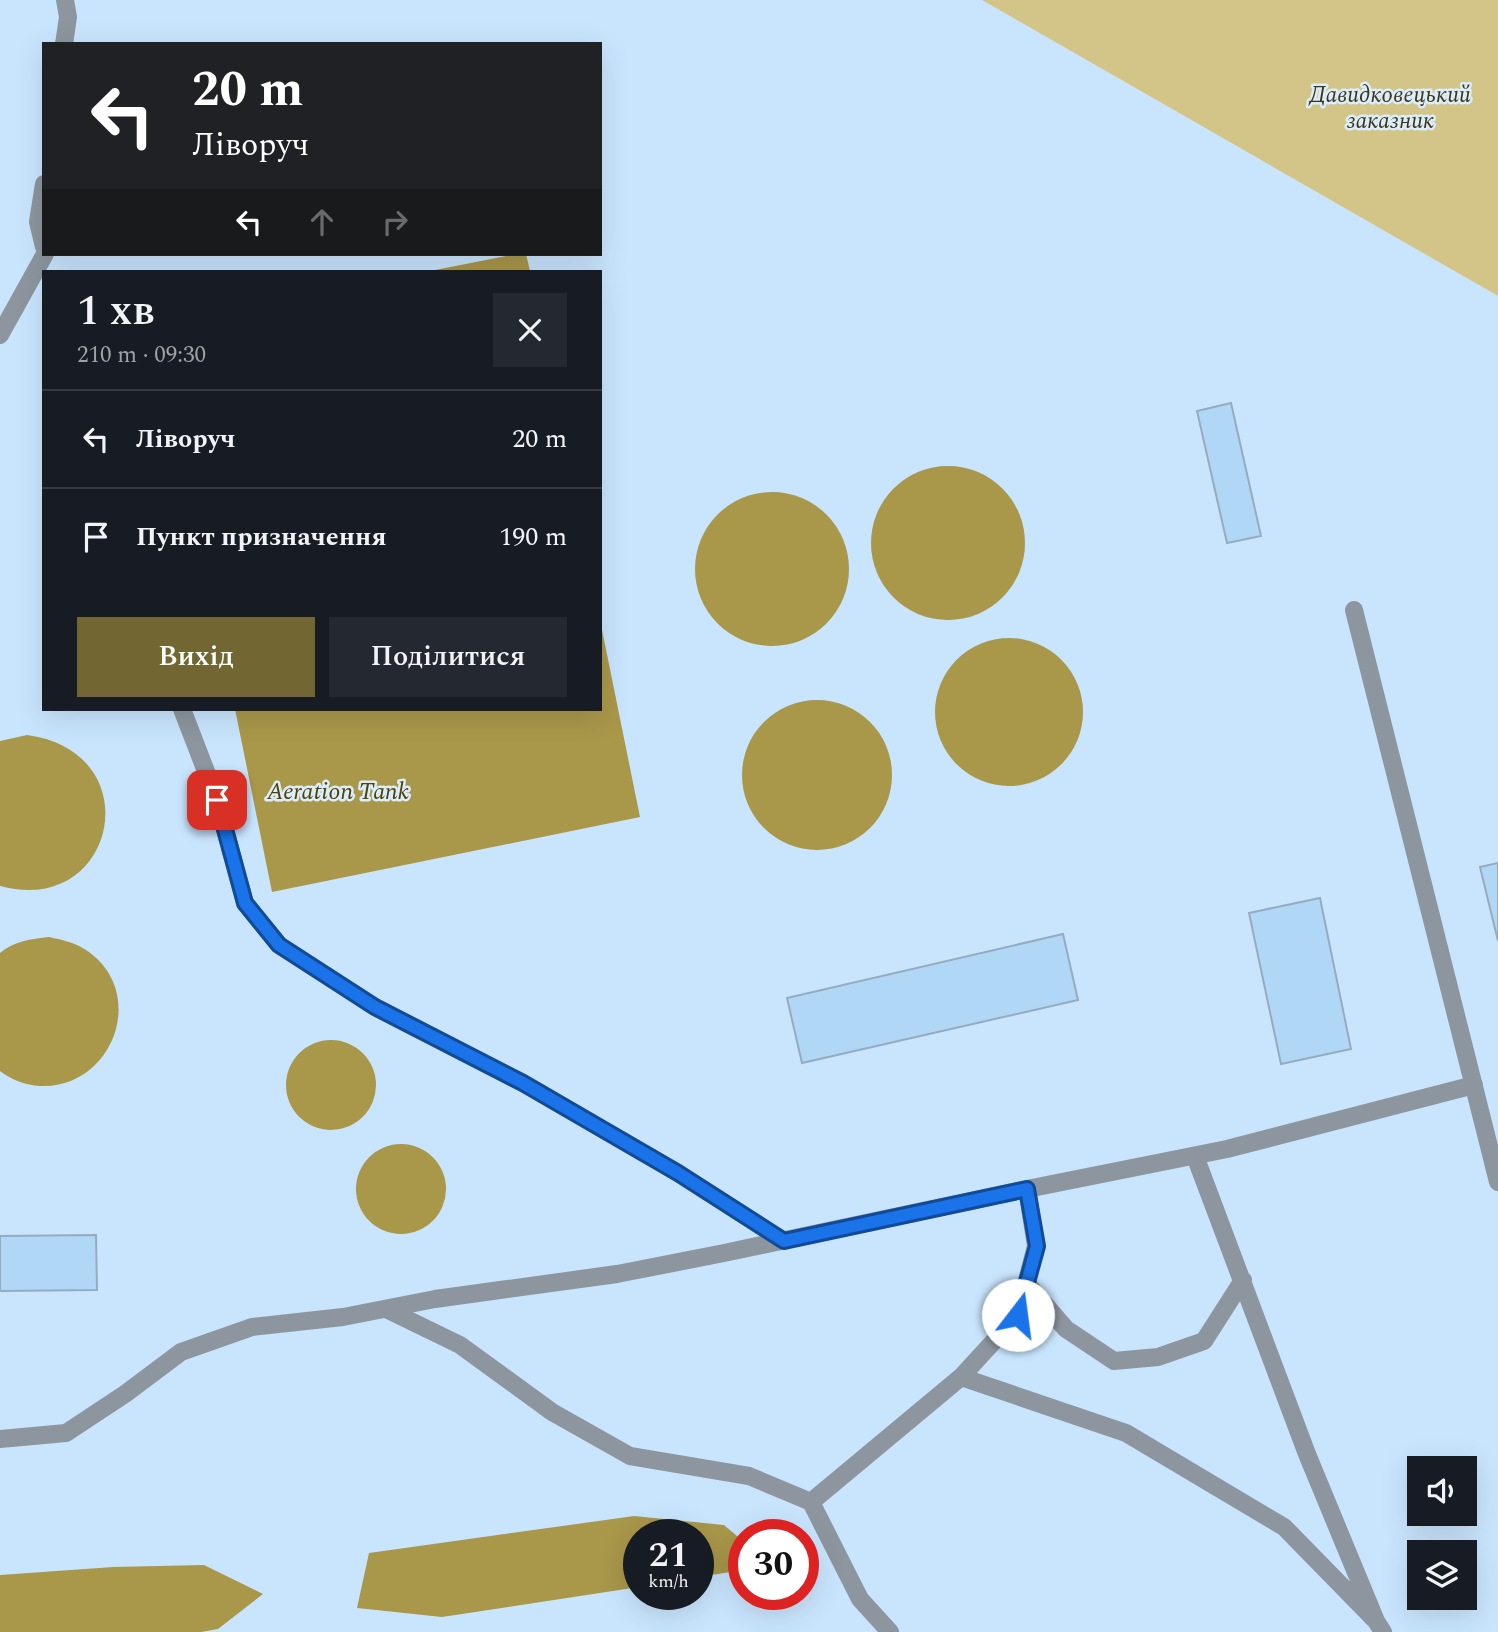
<!DOCTYPE html>
<html lang="uk">
<head>
<meta charset="utf-8">
<style>
	:root { --surface:#171b24; --page:#242831; --text:#f1f3f6; --muted:#9ea1a6; --line:#363941; --accent:#726633 }
	body { margin:0; font-family:Spectral,serif; background:var(--page); color:var(--text); height:100vh; display:flex; flex-direction:column; font-size:26px; white-space:nowrap }
	* { box-sizing:border-box; margin:0 }
	p { font-size:23px; color:var(--muted) }
	.icon { flex:none; width:38px; height:38px; fill:none; stroke:currentColor; stroke-width:2; stroke-linecap:round; stroke-linejoin:round }
	.map { position:relative; flex:1; overflow:hidden }
	.sheet { position:absolute; left:42px; top:270px; width:560px; height:441px; display:flex; flex-direction:column; background:var(--surface); border-radius:0px; box-shadow:0 7px 28px #0002 }
	.sheet>* { flex:none }
	.banner { position:absolute; left:42px; top:42px; width:560px; height:214px; border-radius:0px; box-shadow:0 7px 28px #0002; background:#202124; color:#fff; overflow:hidden }
	.tools { position:absolute; left:1407px; top:1456px; display:grid; gap:14px }
	.tools a { display:grid; place-items:center; width:70px; height:70px; border-radius:0px; background:var(--surface); box-shadow:0 7px 28px #0002; font-size:35px }
	.speed { position:absolute; left:623px; top:1519px; display:flex; gap:14px; font-size:35px; font-weight:700; text-align:center }
	.speed>* { display:grid; place-content:center; width:91px; height:91px; border-radius:50%; background:var(--surface); box-shadow:0 7px 28px #0002; line-height:1 }
	.speed small { font-size:18px; font-weight:400 }
	.speed .limit { border:10px solid #d22; background:#fff; color:#111 }
	.pin { position:absolute; display:grid; place-items:center; width:60px; height:60px; color:#fff; margin:-30px; border-radius:14px; box-shadow:0 4px 10px #0006 }
	.me { position:absolute; width:77px; margin:-38px; rotate:15deg; stroke-linejoin:round; filter:drop-shadow(0 0 5px #0008) }
	.turn { display:flex; align-items:center; gap:24px; height:147px; padding:0 35px; font-size:32px }
	.turn .icon { width:91px; height:91px; stroke-width:2.5 }
	.turn b { display:block; font-size:49px; line-height:60px }
	.lanes { display:flex; align-items:center; height:66px; padding:0 35px; background:#0003; justify-content:center; gap:35px; direction:ltr }
	.lanes .off { opacity:.35 }
	.round { display:grid; place-items:center; flex:none; width:74px; height:74px; border-radius:0px; background:var(--page) }
	.headline { display:flex; align-items:center; justify-content:space-between; height:119px; padding:0 35px }
	h1 { font-size:42px; font-weight:600; line-height:52px }
	.primary-button { display:flex; gap:14px; margin-top:auto; padding:14px 35px }
	.primary-button a { flex:1; height:80px; border-radius:0px; background:var(--accent); color:#fff; font-size:28px; font-weight:600; line-height:80px; text-align:center }
	.primary-button a+a { background:var(--page); color:var(--text) }
	ul { padding:0; list-style:none }
	li { display:flex; align-items:center; gap:21px; height:98px; padding:0 35px; border-top:2px solid var(--line) }
	li div { flex:1 }
	li b { display:block; font-size:26px }
	li em { font-style:normal }
	.map>svg:first-child { display:block }
	.built { fill:#c9e5fe; fill-rule:evenodd }
	.green { fill:#d3c587 }
	.water { fill:#a9974a }
	.building { fill:#b1d7f7; stroke:#96abbe; stroke-width:2 }
	.lines { fill:none; stroke-linecap:round; stroke-linejoin:round }
	.street { stroke:#8d969e; stroke-width:18 }
	.route-casing { stroke:#114b97; stroke-width:18 }
	.route { stroke:#1a73e8; stroke-width:12 }
	.labels { text-anchor:middle; dominant-baseline:central; stroke-width:5; stroke-linejoin:round; paint-order:stroke }
	.park-label { font-size:23px; font-style:italic; fill:#3e3614; stroke:#dbedfc }
	.water-label { font-size:24px; font-style:italic; fill:#4f4202; stroke:#dbedfc }
</style>
</head>
<body>
<div class="map">
<svg width="1498" height="1632" viewBox="0 0 1498 1632">
	<rect width="100%" height="100%" fill="#dbedfc"/>
	<!-- built -->
	<path class="built" d="M0 0H982L1498 296V1632H0ZM44 44H600V254H44ZM44 271H600V709H44ZM1419 1468H1465V1514H1419ZM639 1535H698V1594H639ZM744 1535H803V1594H744ZM1419 1552H1465V1598H1419Z"/>
	<!-- green -->
	<path class="green" d="M982 0H1498V296Z"/>
	<!-- water -->
	<path class="water" d="M516 254H526L530 271H430Z
		M871 543a77 77 0 1 1 154 0a77 77 0 1 1-154 0Z
		M695 569a77 77 0 1 1 154 0a77 77 0 1 1-154 0Z
		M600 620 640 817 272 892 235 709H600Z
		M935 712a74 74 0 1 1 148 0a74 74 0 1 1-148 0Z
		M742 775a75 75 0 1 1 150 0a75 75 0 1 1-150 0Z
		M27 735C152 752 116 918 0 886V741Z
		M49 937C63 940 77 943 89 952 148 995 112 1089 40 1086 25 1085 12 1080 0 1071V953C14 941 31 939 49 937Z
		M286 1085a45 45 0 1 1 90 0a45 45 0 1 1-90 0Z
		M356 1189a45 45 0 1 1 90 0a45 45 0 1 1-90 0Z
		M634 1516 724 1525 744 1542V1570L698 1577V1535H639V1587L442 1617 357 1608 369 1553Z
		M204 1565 263 1594 218 1629 201 1632H0V1575L113 1567Z"/>
	<!-- building -->
	<path class="building" d="M1231 403 1261 536 1227 543 1197 411Z
		M1498 863V941L1480 867Z
		M1320 898 1351 1049 1281 1064 1249 913Z
		M1063 934 1078 1000 802 1063 787 998Z
		M96 1235 97 1290 0 1291V1236Z"/>
	<g class="lines">
		<!-- street -->
		<path class="street" d="M64 44 68 17 65 0
			M44 184 38 222 44 247
			M0 335 45 254
			M1354 610 1498 1182
			M182 709 217 800 245 903 279 945 375 1007 523 1083 678 1173 784 1241
			M1195 1156 1307 1454 1376 1621 1383 1632
			M1027 1284 1066 1329 1114 1361 1158 1357 1204 1341 1243 1280
			M386 1309 460 1345 552 1412 630 1456 749 1476 811 1502 860 1599 890 1632
			M961 1377 1018 1315 1036 1246 1027 1189
			M0 1439 66 1433 125 1394 181 1352 252 1327 343 1317 435 1299 617 1274 724 1253 1027 1189 1227 1149 1474 1085
			M811 1502 961 1377 1126 1433 1284 1527 1376 1621"/>
	</g>
	<g class="lines">
		<defs>
			<path id="route" d="M217 800 245 903 279 945 375 1007 523 1083 678 1173 784 1241 1027 1189 1037 1246 1018 1315"/>
		</defs>
		<!-- route casing -->
		<use href="#route" class="route-casing"/>
		<!-- route -->
		<use href="#route" class="route"/>
	</g>
	<g class="labels">
		<!-- park labels -->
		<g class="park-label">
			<text x="1390" y="95">Давидковецький<tspan x="1390" dy="26">заказник</tspan></text>
		</g>
		<!-- water labels -->
		<g class="water-label">
			<text x="338" y="792">Aeration Tank</text>
		</g>
	</g>
</svg>
<div class="tools">
<a><svg class="icon" aria-label="sound" viewBox="0 0 24 24"><path d="M4 9h4l5-4v14l-5-4H4zM17 9q2 3 0 6"/></svg></a>
<a><svg class="icon" aria-label="layers" viewBox="0 0 24 24"><path d="M12 4l9 5-9 5-9-5zM3 14l9 5 9-5"/></svg></a>
</div>
<div class="speed"><div>21<small>km/h</small></div><div class="limit">30</div></div>
<div class="pin" style="left:217px;top:800px;background:#d93025"><svg class="icon" aria-label="arrive" viewBox="0 0 24 24"><path d="M6 21V4h12l-3 4 3 4H6"/></svg></div>
<svg class="me" style="left:1018px;top:1315px" viewBox="-20 -20 40 40"><circle r="19" fill="#fff"/><path d="M0-13L10 11 0 6-10 11z" fill="#1a73e8"/></svg>
<div class="banner">
<div class="turn"><svg class="icon" aria-label="left" viewBox="0 0 24 24"><path d="M17 20v-9H6M10 6l-5 5 5 5"/></svg><div><b>20 m</b>Ліворуч</div></div>
<div class="lanes"><svg class="icon" aria-label="left" viewBox="0 0 24 24"><path d="M17 20v-9H6M10 6l-5 5 5 5"/></svg><svg class="icon off" aria-label="ahead" viewBox="0 0 24 24"><path d="M12 20V5M6 11l6-6 6 6"/></svg><svg class="icon off" aria-label="right" viewBox="0 0 24 24"><path d="M7 20v-9h11M14 6l5 5-5 5"/></svg></div>
</div>
<section class="sheet">
<div class="headline"><div><h1>1 хв</h1><p>210 m · 09:30</p></div><a class="round"><svg class="icon" aria-label="close" viewBox="0 0 24 24"><path d="M6 6l12 12M18 6L6 18"/></svg></a></div>
<ul>
<li><svg class="icon" aria-label="left" viewBox="0 0 24 24"><path d="M17 20v-9H6M10 6l-5 5 5 5"/></svg><div><b>Ліворуч</b></div><em>20 m</em></li>
<li><svg class="icon" aria-label="arrive" viewBox="0 0 24 24"><path d="M6 21V4h12l-3 4 3 4H6"/></svg><div><b>Пункт призначення</b></div><em>190 m</em></li>
</ul>
<div class="primary-button"><a>Вихід</a><a>Поділитися</a></div>
</section>
</div>
</body>
</html>
